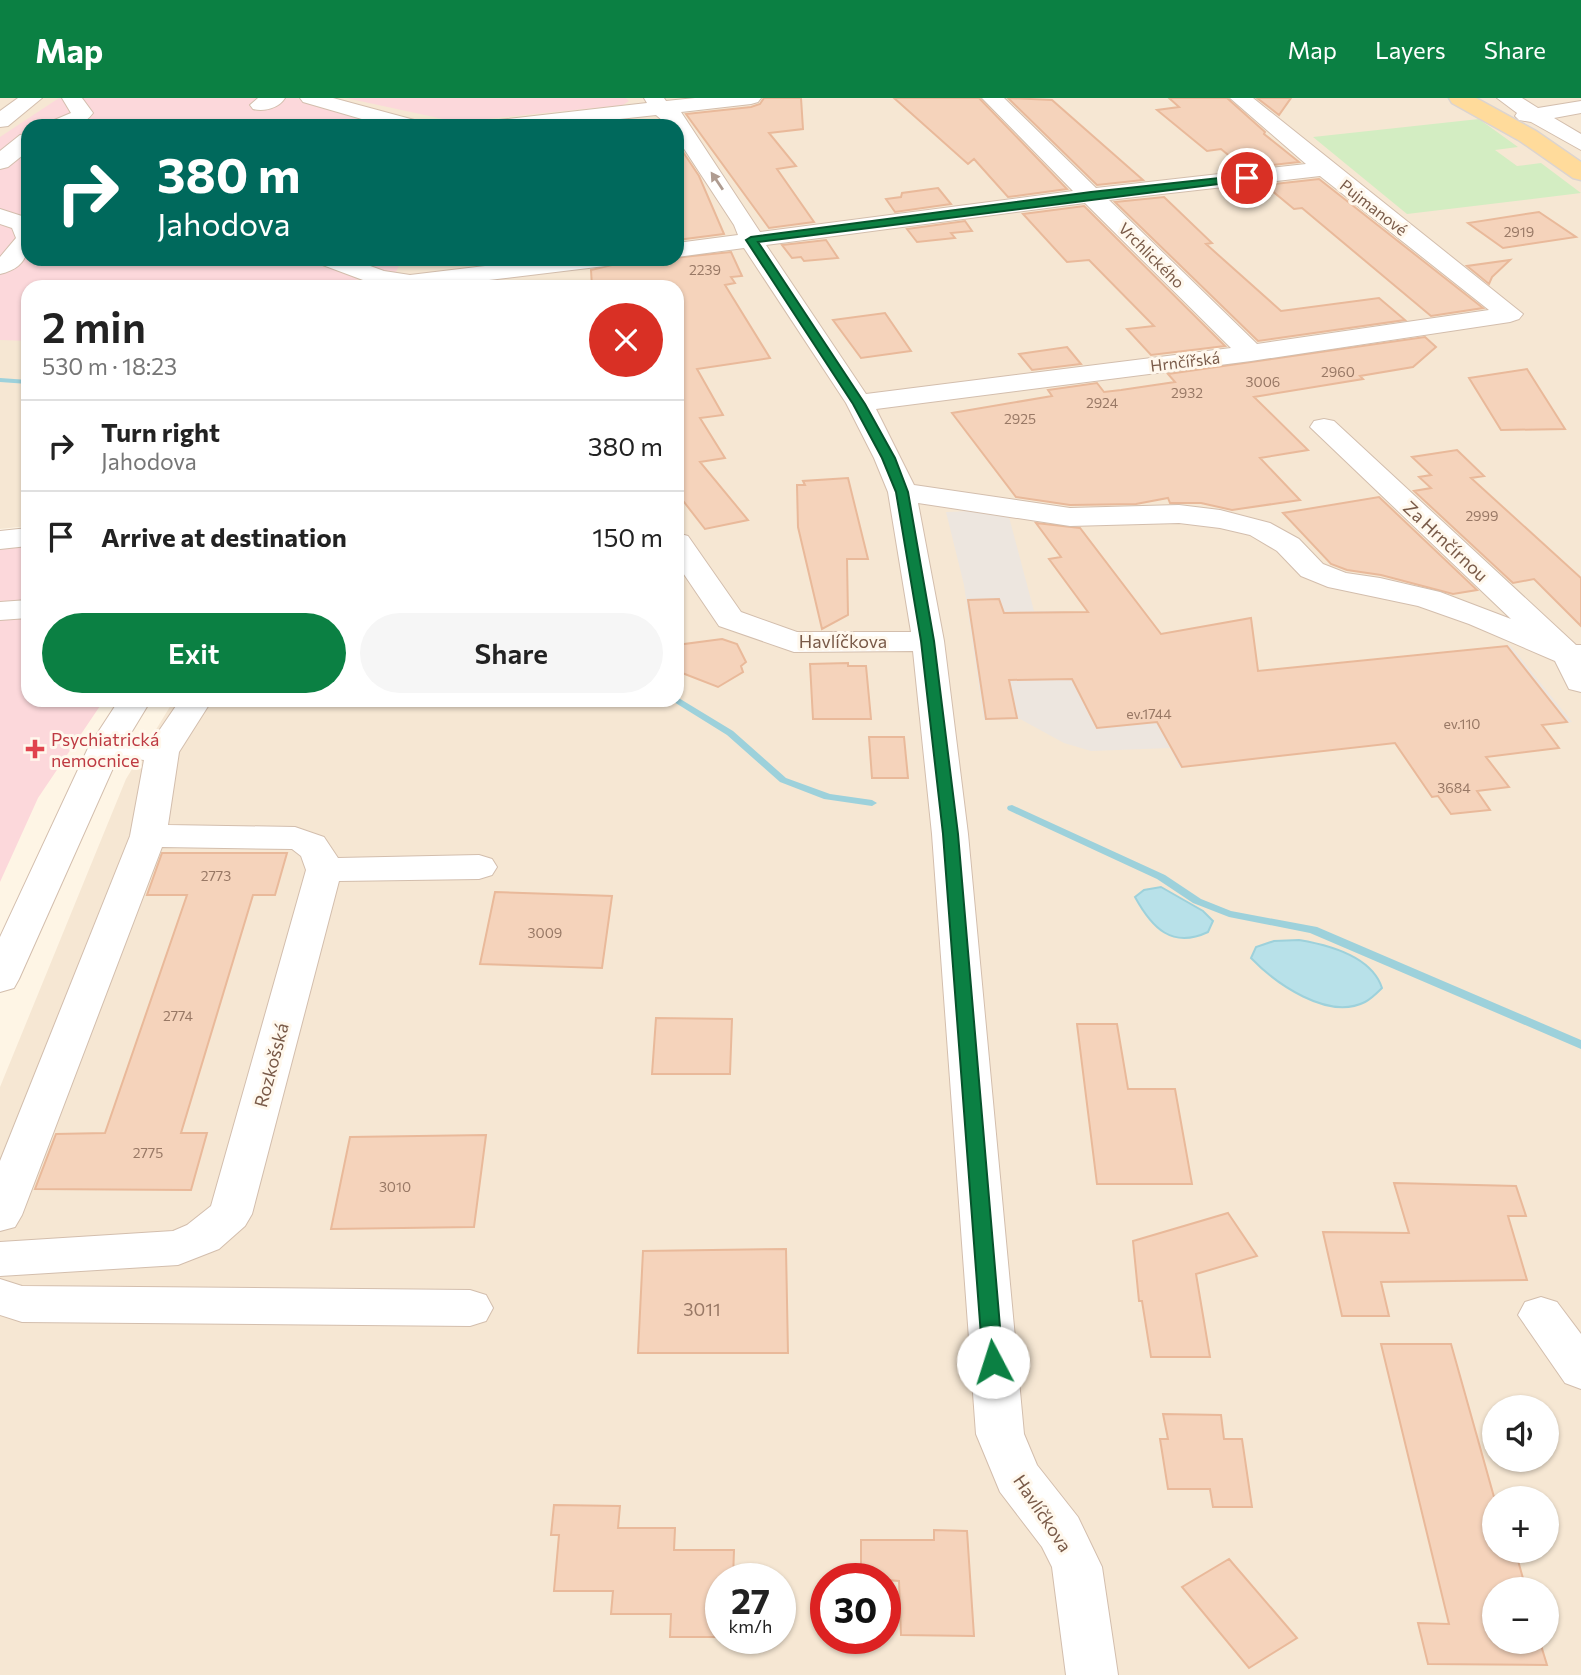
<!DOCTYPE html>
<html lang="en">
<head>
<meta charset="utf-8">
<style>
	:root { --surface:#fff; --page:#f6f6f6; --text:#222; --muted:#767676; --line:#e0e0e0; --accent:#0b8043 }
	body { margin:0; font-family:Commissioner,sans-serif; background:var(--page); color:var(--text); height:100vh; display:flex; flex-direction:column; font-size:26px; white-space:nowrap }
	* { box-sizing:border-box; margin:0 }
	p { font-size:23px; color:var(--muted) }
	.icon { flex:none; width:38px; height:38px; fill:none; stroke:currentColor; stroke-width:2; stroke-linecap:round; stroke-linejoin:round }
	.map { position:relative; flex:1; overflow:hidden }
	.panel { position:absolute; left:21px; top:182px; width:663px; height:427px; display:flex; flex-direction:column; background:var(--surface); border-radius:21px; box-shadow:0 2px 5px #0004 }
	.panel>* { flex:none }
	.hud { position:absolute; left:21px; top:21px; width:663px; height:147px; border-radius:21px; box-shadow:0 2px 5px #0004; background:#00695c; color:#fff; overflow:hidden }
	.fabs { position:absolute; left:1482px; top:1297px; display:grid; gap:14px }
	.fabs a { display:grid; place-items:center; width:77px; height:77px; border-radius:50%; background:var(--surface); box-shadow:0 2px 5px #0004; font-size:35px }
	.speed { position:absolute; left:705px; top:1465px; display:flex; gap:14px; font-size:35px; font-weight:700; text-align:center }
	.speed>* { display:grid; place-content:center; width:91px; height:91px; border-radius:50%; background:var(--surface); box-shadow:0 2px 5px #0004; line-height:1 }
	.speed small { font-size:18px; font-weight:400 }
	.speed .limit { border:10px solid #d22; background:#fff; color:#111 }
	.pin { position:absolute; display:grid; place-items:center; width:60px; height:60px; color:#fff; margin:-30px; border:4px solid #fff; border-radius:50%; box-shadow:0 2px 7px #0007 }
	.me { position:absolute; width:77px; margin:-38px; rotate:355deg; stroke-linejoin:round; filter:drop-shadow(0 0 5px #0008) }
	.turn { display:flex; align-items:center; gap:24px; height:147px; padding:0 21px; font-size:32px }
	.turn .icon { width:91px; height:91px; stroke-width:2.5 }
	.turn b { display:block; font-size:49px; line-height:60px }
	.round { display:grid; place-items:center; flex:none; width:74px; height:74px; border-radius:37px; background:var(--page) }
	.headline { display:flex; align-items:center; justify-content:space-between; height:119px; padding:0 21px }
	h1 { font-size:42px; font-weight:600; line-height:52px }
	.action { display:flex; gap:14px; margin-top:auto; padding:14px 21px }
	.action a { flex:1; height:80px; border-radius:42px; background:var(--accent); color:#fff; font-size:28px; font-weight:600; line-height:80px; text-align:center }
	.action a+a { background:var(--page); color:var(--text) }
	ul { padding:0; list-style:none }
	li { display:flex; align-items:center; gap:21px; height:91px; padding:0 21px; border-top:2px solid var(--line) }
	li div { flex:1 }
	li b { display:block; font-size:26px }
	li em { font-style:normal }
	header { display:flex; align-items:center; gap:42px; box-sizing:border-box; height:98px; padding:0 35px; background:var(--accent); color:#fff }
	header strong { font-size:33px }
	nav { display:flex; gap:38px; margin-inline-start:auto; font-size:24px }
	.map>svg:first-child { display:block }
	.residential { fill:#f6e7d3; fill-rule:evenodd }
	.industrial { fill:#ede6df }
	.medical { fill:#fcd8db }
	.green { fill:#d3edc2 }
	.water { fill:#b8e1e9; stroke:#9dd1db; stroke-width:2 }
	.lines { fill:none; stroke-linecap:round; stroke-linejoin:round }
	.stream { fill:#9dd1db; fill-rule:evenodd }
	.building { fill:#f5d3bb; stroke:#e9b99a; stroke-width:2 }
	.minor-casing { stroke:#d3bead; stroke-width:2 }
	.major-casing { stroke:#dcd4cf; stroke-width:3 }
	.minor { fill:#fff; fill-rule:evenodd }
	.major { fill:#ffdb9b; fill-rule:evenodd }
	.oneway { fill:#af9c91 }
	.route { fill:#0b8043; stroke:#07532c; stroke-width:2 }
	.health-dot { fill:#e0444e; stroke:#fff8ed; stroke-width:2.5 }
	.labels { text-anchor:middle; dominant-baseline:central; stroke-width:6; stroke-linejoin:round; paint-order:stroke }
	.number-label { font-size:14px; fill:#987865 }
	.far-street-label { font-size:16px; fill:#795a48; stroke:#fff8ed }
	.street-label { font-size:18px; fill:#795a48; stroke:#fff8ed }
	.health-label { font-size:18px; fill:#be3a42; stroke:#fff8ed; text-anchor:start }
	.near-number-label { font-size:18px; fill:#987865 }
</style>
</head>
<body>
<header>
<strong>Map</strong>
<nav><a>Map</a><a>Layers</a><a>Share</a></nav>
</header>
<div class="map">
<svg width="1581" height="1577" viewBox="0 0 1581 1577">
	<rect width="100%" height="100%" fill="#fef5e5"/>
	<!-- residential -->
	<path class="residential" d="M0 0H1581V1577H0V989L126 681 174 602H677V189H28V428L0 431ZM28 28H677V161H28ZM1494 1309H1547V1362H1494ZM1494 1400H1547V1452H1494ZM721 1480H780V1540H721ZM826 1480H886V1540H826ZM1494 1491H1547V1544H1494Z"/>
	<!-- industrial -->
	<path class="industrial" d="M971 413 1009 419 1034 513H1063L1081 593 1510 547 1572 624 1180 670 1170 650 1091 653 1064 645 1020 621 984 622 964 487 946 414Z"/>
	<!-- medical -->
	<path class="medical" d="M59 0H296L361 15 384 28H28V161H402L396 174 384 173 333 189H28V243L0 242V39Z
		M346 0H626L629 3 623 7 457 24Z
		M28 446V602H104L38 700 0 784V450Z"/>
	<!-- green -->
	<path class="green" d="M1479 21 1518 49 1495 52 1517 68 1541 65 1581 95 1407 116 1313 39Z"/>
	<!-- water -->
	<path class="water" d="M1161 789 1203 813 1213 823 1208 834C1172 851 1152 830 1135 799L1144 792Z
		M1299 842C1329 847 1372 859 1382 890 1377 895 1371 901 1365 904 1328 923 1275 885 1251 860L1256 849 1274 843Z"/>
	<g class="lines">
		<!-- stream -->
		<path class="stream" d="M0 280 28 282V286L0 284Z
			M677 599 733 633 786 680 830 696 872 702 877 705 872 708 824 701 780 684 727 637 674 604 672 602H677Z
			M1012 707 1165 777 1201 801 1231 813 1317 829 1581 942V951L1310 835 1229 819 1193 805 1157 781 1008 712 1007 710 1008 708Z"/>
	</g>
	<!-- building -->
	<path class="building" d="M764 0H801L803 31 769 35 796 68 777 71 814 124 769 130 686 16 751 9 760 6Z
		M894 0H979L1067 91 1008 99 974 61 968 66Z
		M1008 0 1052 2 1143 82 1097 87Z
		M1169 0H1227L1265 34 1264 36 1299 64 1244 70 1221 51 1207 53 1157 12 1179 9Z
		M1257 0H1291L1279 17Z
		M677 45 699 78 724 136 677 142Z
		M1319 81 1483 210 1431 218 1302 110 1294 111 1265 87Z
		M938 90 951 106 895 114 886 101 901 99 902 95Z
		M1164 99 1212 145 1206 146 1281 213 1379 200 1405 222 1258 243 1115 104Z
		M1084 108 1225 248 1151 257 1127 231 1154 228 1089 162 1067 164 1023 116Z
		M1539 114 1576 139 1503 150 1468 125Z
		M965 123 972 133 951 135 955 140 917 144 907 131Z
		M826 142 838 160 804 163 801 159 792 160 782 147Z
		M731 154 742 178 731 179 735 185 725 187 770 260 697 271 723 317 700 320 725 360 700 364 748 422 705 431 677 395V189H592L591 172 616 166Z
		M1510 162 1492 179 1489 186 1467 168Z
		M885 215 911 253 861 260 833 222Z
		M1425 239 1436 249 1413 269 1360 278 1363 281 1254 299 1308 352 1260 360 1300 402 1232 412 1201 405H1170L1168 400 1136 406 1070 407 1016 399 952 315 1052 298 1048 292 1097 285 1104 294 1121 292 1175 284 1168 276Z
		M1067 249 1081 266 1032 272 1019 256Z
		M1527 271 1565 331 1501 332 1469 280Z
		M1457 352 1484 378 1471 380 1581 480V528L1534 481 1513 485 1414 393 1431 390 1419 379 1431 377 1412 359Z
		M848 380 868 461H847L848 517 822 531 798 429 797 387H805L803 383Z
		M1379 399 1477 492 1453 496 1381 477 1347 472 1331 466 1283 415Z
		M1036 425 1080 430 1161 536 1251 520 1258 573 1507 548 1567 624 1542 627 1559 650 1486 659 1509 689 1477 693 1490 712 1451 716 1438 698 1432 699 1395 645 1182 669 1157 624 1097 630 1072 581 1009 582 1017 620 986 621 968 502 999 501 1004 515 1088 514 1049 461 1061 459Z
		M722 541 737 546 746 564 741 568 743 574 718 589 677 573V547Z
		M848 565V568H866L871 621H813L810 566Z
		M869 639H904L908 680H872Z
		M162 755H287L275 797H253L181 1035H207L191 1092 35 1091 56 1036 105 1035 187 797H147Z
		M495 794 612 798 602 870 480 866Z
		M656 920 732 921 730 976H652Z
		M1077 926H1117L1128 991H1175L1192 1086H1097Z
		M486 1037 474 1129 331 1131 350 1039Z
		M1394 1085 1516 1088 1526 1118H1508L1527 1182 1381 1184 1389 1218H1342L1323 1134 1409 1135Z
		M1228 1115 1257 1158 1196 1176 1210 1259H1151L1142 1203H1139L1133 1143Z
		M786 1151 788 1255H638L643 1153Z
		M1381 1246H1451L1494 1399V1452H1515L1526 1491H1494V1544H1540L1547 1567 1428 1566 1418 1525 1449 1526Z
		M1163 1316 1221 1317 1224 1341H1242L1252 1409H1213L1210 1391H1168L1160 1341H1168Z
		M554 1407 620 1408 618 1430H675L674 1452H734L733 1480H721V1539H670L671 1516H611L613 1493H554L559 1437H551Z
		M934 1432 967 1433 974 1538 901 1537 899 1483 861 1480V1442H934Z
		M1229 1461 1297 1540 1249 1570 1182 1489Z"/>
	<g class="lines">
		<defs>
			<path id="minor" d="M18 0H42L8 28 0 29V13Z
				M62 0H82L93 15C81 31 68 28 49 28L52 23 71 15Z
				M258 0H285C279 10 264 14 253 11L250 7Z
				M300 0H333L418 23 421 28H386L303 4Z
				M644 0H664L666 3 695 0H761L758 4 751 6 681 14 760 134 1073 93 982 0H1004L1096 90 1306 66 1230 0H1253L1523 216 1519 221 1510 224 1251 263 876 311 914 387 1070 410 1179 407 1220 412 1270 425 1299 441 1323 466 1346 475 1380 480 1440 494 1511 521 1310 329 1314 323 1324 321 1334 323 1576 547H1581V594L1569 591 1555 563 1469 526 1418 508 1328 489 1301 478 1277 453 1250 437 1220 430 1179 425 1070 428 918 405 944 543 968 736 1024 1336 1037 1367 1078 1419 1102 1469 1118 1577H1066L1052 1469 1042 1449 1000 1394 976 1336 932 736 913 553 794 554 719 528 677 466V435L688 438 741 514 797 534H911L888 394 874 360 846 305 744 150 677 159V145L738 137 734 127 677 40V28H669L656 17 556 28H488L491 23 499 22 647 5ZM1320 78 1489 212 1257 246 1109 102ZM1085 105 1231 250 866 296 766 147Z
				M1497 0H1522L1538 10 1581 3V15L1554 20 1581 36V52L1531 24 1519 22 1515 18 1517 15Z
				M28 36V53L8 69 0 71V53L20 37Z
				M0 111 28 120C28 148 33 168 0 176V159L16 140 12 130 0 126Z
				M316 161H351L384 173 410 177 544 161H617L613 166 605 168 430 189H393L371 185 320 166Z
				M28 430V448L0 451V433Z
				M28 502V520L0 522V504Z
				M119 602H151L128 640 152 643 180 602H212L179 654 168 727 295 729 324 739 338 760 479 757 492 761 497 769 492 777 479 781 339 783 252 1116 245 1128 219 1151 178 1167 0 1178V1144L173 1133 187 1127 211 1108 306 772 301 758 292 751 162 749 22 1117 15 1129 0 1133V1063L130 738 144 662 118 659 19 881 14 890 0 894V839L89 648Z
				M0 1181 22 1188 470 1192 486 1197 493 1210 486 1223 470 1228 22 1224 0 1217Z
				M1541 1199 1557 1204 1581 1236V1291L1565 1285 1518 1217 1525 1204Z"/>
			<path id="major" d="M1449 0H1476L1536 33 1581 64V82L1573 80 1520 43 1452 5Z"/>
		</defs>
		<!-- minor casing -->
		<use href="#minor" class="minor-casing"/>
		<!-- major casing -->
		<use href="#major" class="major-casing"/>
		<!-- minor -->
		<use href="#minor" class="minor"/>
		<!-- major -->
		<use href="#major" class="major"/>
	</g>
	<!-- one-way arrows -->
	<defs><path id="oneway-solid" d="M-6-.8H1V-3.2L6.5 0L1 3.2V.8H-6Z" transform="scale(1.75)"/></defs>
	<use class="oneway" href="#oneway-solid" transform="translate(717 83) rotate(-124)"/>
	<!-- route -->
	<path class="route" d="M1247 77 1252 80 1250 82 758 144 865 306 895 360 908 394 934 543 958 736 1003 1264 1000 1270 993 1272 986 1270 983 1264 943 736 921 543 896 394 882 360 853 306 746 142 751 139 1091 94Z"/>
	<!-- markers -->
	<path class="health-dot" d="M31.5 640.5h7v7h7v7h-7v7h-7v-7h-7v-7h7z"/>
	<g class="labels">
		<!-- number labels -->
		<g class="number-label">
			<text x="1519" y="133">2919</text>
			<text x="705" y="171">2239</text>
			<text x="1338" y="273">2960</text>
			<text x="1263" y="283">3006</text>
			<text x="1187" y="294">2932</text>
			<text x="1102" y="304">2924</text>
			<text x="1020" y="320">2925</text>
			<text x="1482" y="417">2999</text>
			<text x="1149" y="615">ev.1744</text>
			<text x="1462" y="625">ev.110</text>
			<text x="1454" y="689">3684</text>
			<text x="216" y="777">2773</text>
			<text x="545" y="834">3009</text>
			<text x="178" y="917">2774</text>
			<text x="148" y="1054">2775</text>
			<text x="395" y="1088">3010</text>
		</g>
		<!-- far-street labels -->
		<g class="far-street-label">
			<text transform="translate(1374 109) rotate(38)">Pujmanové</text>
			<text transform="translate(1152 157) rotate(45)">Vrchlického</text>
			<text transform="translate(1185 263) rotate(-7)">Hrnčířská</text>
		</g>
		<!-- street labels -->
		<g class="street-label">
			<text transform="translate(1446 443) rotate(43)">Za Hrnčírnou</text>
			<text x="843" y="543">Havlíčkova</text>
			<text transform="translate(271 967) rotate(-75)">Rozkošská</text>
			<text transform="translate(1043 1415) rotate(56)">Havlíčkova</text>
		</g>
		<!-- health labels -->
		<g class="health-label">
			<text x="51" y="641">Psychiatrická<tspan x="51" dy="21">nemocnice</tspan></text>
		</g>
		<!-- near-number labels -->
		<g class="near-number-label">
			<text x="702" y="1211">3011</text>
		</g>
	</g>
</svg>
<div class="fabs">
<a><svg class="icon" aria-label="sound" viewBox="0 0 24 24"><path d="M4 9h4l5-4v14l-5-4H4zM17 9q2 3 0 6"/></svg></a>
<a>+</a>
<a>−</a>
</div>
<div class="speed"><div>27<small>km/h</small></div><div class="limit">30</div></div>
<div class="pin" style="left:1247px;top:80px;background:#d93025"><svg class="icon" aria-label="arrive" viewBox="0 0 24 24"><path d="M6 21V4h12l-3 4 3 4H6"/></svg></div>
<svg class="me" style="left:993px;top:1264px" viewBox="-20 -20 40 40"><circle r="19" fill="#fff"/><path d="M0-13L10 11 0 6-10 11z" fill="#0b8043"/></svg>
<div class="hud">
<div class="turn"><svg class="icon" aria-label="right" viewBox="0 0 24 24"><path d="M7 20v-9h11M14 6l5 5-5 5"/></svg><div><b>380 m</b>Jahodova</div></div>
</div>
<section class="panel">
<div class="headline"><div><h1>2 min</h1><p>530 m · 18:23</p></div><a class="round" style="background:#d93025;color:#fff"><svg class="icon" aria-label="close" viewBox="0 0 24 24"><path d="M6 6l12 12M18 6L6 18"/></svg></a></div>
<ul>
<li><svg class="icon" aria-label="right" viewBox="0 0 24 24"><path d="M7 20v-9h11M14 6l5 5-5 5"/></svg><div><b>Turn right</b><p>Jahodova</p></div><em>380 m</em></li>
<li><svg class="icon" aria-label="arrive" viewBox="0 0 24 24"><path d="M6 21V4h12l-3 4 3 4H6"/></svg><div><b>Arrive at destination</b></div><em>150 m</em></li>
</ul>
<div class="action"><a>Exit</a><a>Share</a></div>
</section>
</div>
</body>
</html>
